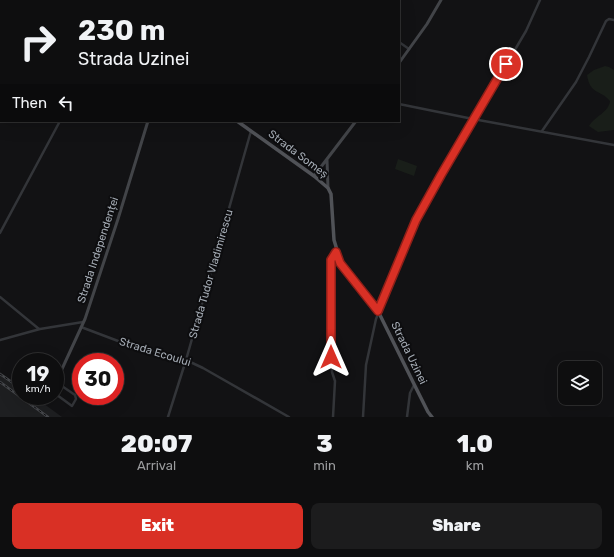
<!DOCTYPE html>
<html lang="en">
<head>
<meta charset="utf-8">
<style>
	:root { --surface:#0e0e0f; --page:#1c1c1d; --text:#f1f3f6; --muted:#9b9c9e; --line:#2e2e2f; --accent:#d93025 }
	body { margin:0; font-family:Rubik,sans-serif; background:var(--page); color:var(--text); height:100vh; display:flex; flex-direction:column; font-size:15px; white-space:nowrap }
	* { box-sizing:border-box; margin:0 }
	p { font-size:13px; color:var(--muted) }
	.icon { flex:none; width:22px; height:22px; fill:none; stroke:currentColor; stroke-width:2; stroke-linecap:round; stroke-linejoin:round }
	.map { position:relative; height:417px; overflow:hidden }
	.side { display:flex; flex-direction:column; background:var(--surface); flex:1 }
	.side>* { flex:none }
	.top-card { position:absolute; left:0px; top:0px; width:400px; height:122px; box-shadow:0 4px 16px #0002,0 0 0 1px var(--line); background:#0e0e0f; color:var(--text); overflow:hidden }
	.buttons { position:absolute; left:558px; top:361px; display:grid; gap:8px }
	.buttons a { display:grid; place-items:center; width:44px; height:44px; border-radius:8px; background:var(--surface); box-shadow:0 4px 16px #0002,0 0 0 1px var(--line); font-size:20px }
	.speed { position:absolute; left:12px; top:353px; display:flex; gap:8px; font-size:20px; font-weight:700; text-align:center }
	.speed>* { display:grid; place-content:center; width:52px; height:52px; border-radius:50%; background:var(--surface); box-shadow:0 4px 16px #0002,0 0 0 1px var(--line); line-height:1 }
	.speed small { font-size:10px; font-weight:400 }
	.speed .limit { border:6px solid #d22; background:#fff; color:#111 }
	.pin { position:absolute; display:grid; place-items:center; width:34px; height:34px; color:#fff; margin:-17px; border:2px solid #fff; border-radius:50%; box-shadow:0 1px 4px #0007 }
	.me { position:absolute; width:44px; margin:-22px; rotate:0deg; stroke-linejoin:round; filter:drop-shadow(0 0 3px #0008) }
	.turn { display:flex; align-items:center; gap:14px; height:84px; padding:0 12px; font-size:18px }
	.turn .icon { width:52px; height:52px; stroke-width:2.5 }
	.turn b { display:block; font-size:28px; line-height:34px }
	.then { display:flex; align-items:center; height:38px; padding:0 12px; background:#0003; gap:8px; font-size:15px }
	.eta { display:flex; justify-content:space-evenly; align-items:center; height:68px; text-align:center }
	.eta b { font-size:24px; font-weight:800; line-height:28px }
	.cta { display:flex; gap:8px; margin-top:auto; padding:8px 12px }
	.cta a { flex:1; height:46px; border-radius:8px; background:var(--accent); color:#fff; font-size:16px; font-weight:800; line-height:46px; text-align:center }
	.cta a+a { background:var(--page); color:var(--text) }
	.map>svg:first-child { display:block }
	.built { fill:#1e1f21 }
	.green { fill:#191e19 }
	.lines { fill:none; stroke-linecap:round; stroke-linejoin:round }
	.street { stroke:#333539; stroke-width:2.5 }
	.secondary { stroke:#424448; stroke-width:3 }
	.primary { stroke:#505257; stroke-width:3.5 }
	.rail-casing { stroke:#47494d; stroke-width:2.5 }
	.rail { stroke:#0d0d0f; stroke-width:1; stroke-dasharray:3; stroke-linecap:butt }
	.route-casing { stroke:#8d1f18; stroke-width:10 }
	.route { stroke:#d93025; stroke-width:7 }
	.labels { text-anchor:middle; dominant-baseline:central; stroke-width:4; stroke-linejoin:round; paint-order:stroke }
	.street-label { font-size:11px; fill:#a4abb4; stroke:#0d0d0f }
</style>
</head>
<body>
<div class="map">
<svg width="614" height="417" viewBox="0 0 614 417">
	<rect width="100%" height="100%" fill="#121214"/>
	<!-- built -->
	<path class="built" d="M0 372 21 387V396H33L62 417H0Z"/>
	<!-- green -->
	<path class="green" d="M605 66 609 67 614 70V130L598 132 589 126C595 116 609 112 610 101 600 89 590 95 587 75L594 70Z
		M398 159 417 166 414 176 395 169Z"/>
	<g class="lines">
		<!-- street -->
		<path class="street" d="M361 0 362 1
			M28 1V0
			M232 1V0
			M368 1V0
			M399 42 409 49
			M399 104 473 119 614 145
			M542 131 576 82 589 57 606 21 609 19 614 20
			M0 233 60 121
			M0 297 39 329
			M81 327 126 344 186 360 203 368 289 417
			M0 340 40 329 83 322
			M56 382 75 395 76 399 72 406 57 395
			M168 417 186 360 251 131
			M333 417 335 381 332 372 331 357V260L336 252
			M363 417 366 365 376 319 417 220 441 175 526 31 540 0
			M407 417 410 393 414 385"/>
		<!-- secondary -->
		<path class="secondary" d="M143 0 144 1
			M399 63 427 24 441 0
			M0 70H1
			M327 160 328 188
			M314 176 356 121
			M55 389 56 382 85 319 118 219 148 121
			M55 391 57 395"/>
		<!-- primary -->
		<path class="primary" d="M245 1V0
			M237 121 314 176 328 188 331 194 334 240 341 263 378 311 414 384 428 412 432 417"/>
		<defs>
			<path id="rail" d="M0 374 19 387
				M0 382 48 417"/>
		</defs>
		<!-- rail casing -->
		<use href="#rail" class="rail-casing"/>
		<!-- rail -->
		<use href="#rail" class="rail"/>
	</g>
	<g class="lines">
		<defs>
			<path id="route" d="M331 357V260L336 252 340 263 378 311 416 220 441 175 506 64"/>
		</defs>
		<!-- route casing -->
		<use href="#route" class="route-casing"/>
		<!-- route -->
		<use href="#route" class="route"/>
	</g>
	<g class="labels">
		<!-- street labels -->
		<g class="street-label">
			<text transform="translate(298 154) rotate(37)">Strada Someș</text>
			<text transform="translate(98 250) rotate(-72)">Strada Independenței</text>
			<text transform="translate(211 274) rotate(-74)">Strada Tudor Vladimirescu</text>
			<text transform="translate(155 352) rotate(17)">Strada Ecoului</text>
			<text transform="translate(409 353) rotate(64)">Strada Uzinei</text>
		</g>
	</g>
</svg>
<div class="buttons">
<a><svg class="icon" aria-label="layers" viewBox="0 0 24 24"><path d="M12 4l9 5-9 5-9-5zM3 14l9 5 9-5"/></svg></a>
</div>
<div class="speed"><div>19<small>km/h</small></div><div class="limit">30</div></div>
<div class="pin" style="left:506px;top:64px;background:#d93025"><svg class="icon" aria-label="arrive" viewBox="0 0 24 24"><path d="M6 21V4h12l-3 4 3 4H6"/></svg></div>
<svg class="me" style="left:331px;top:357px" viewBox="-20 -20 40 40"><path d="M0-17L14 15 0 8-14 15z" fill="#d93025" stroke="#fff" stroke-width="4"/></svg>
<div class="top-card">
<div class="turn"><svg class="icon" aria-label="right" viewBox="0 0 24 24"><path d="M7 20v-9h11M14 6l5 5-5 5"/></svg><div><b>230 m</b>Strada Uzinei</div></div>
<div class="then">Then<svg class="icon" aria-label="left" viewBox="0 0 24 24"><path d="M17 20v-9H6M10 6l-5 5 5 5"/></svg></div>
</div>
</div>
<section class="side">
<div class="eta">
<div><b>20:07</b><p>Arrival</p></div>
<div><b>3</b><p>min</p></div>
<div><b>1.0</b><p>km</p></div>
</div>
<div class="cta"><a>Exit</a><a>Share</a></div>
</section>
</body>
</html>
